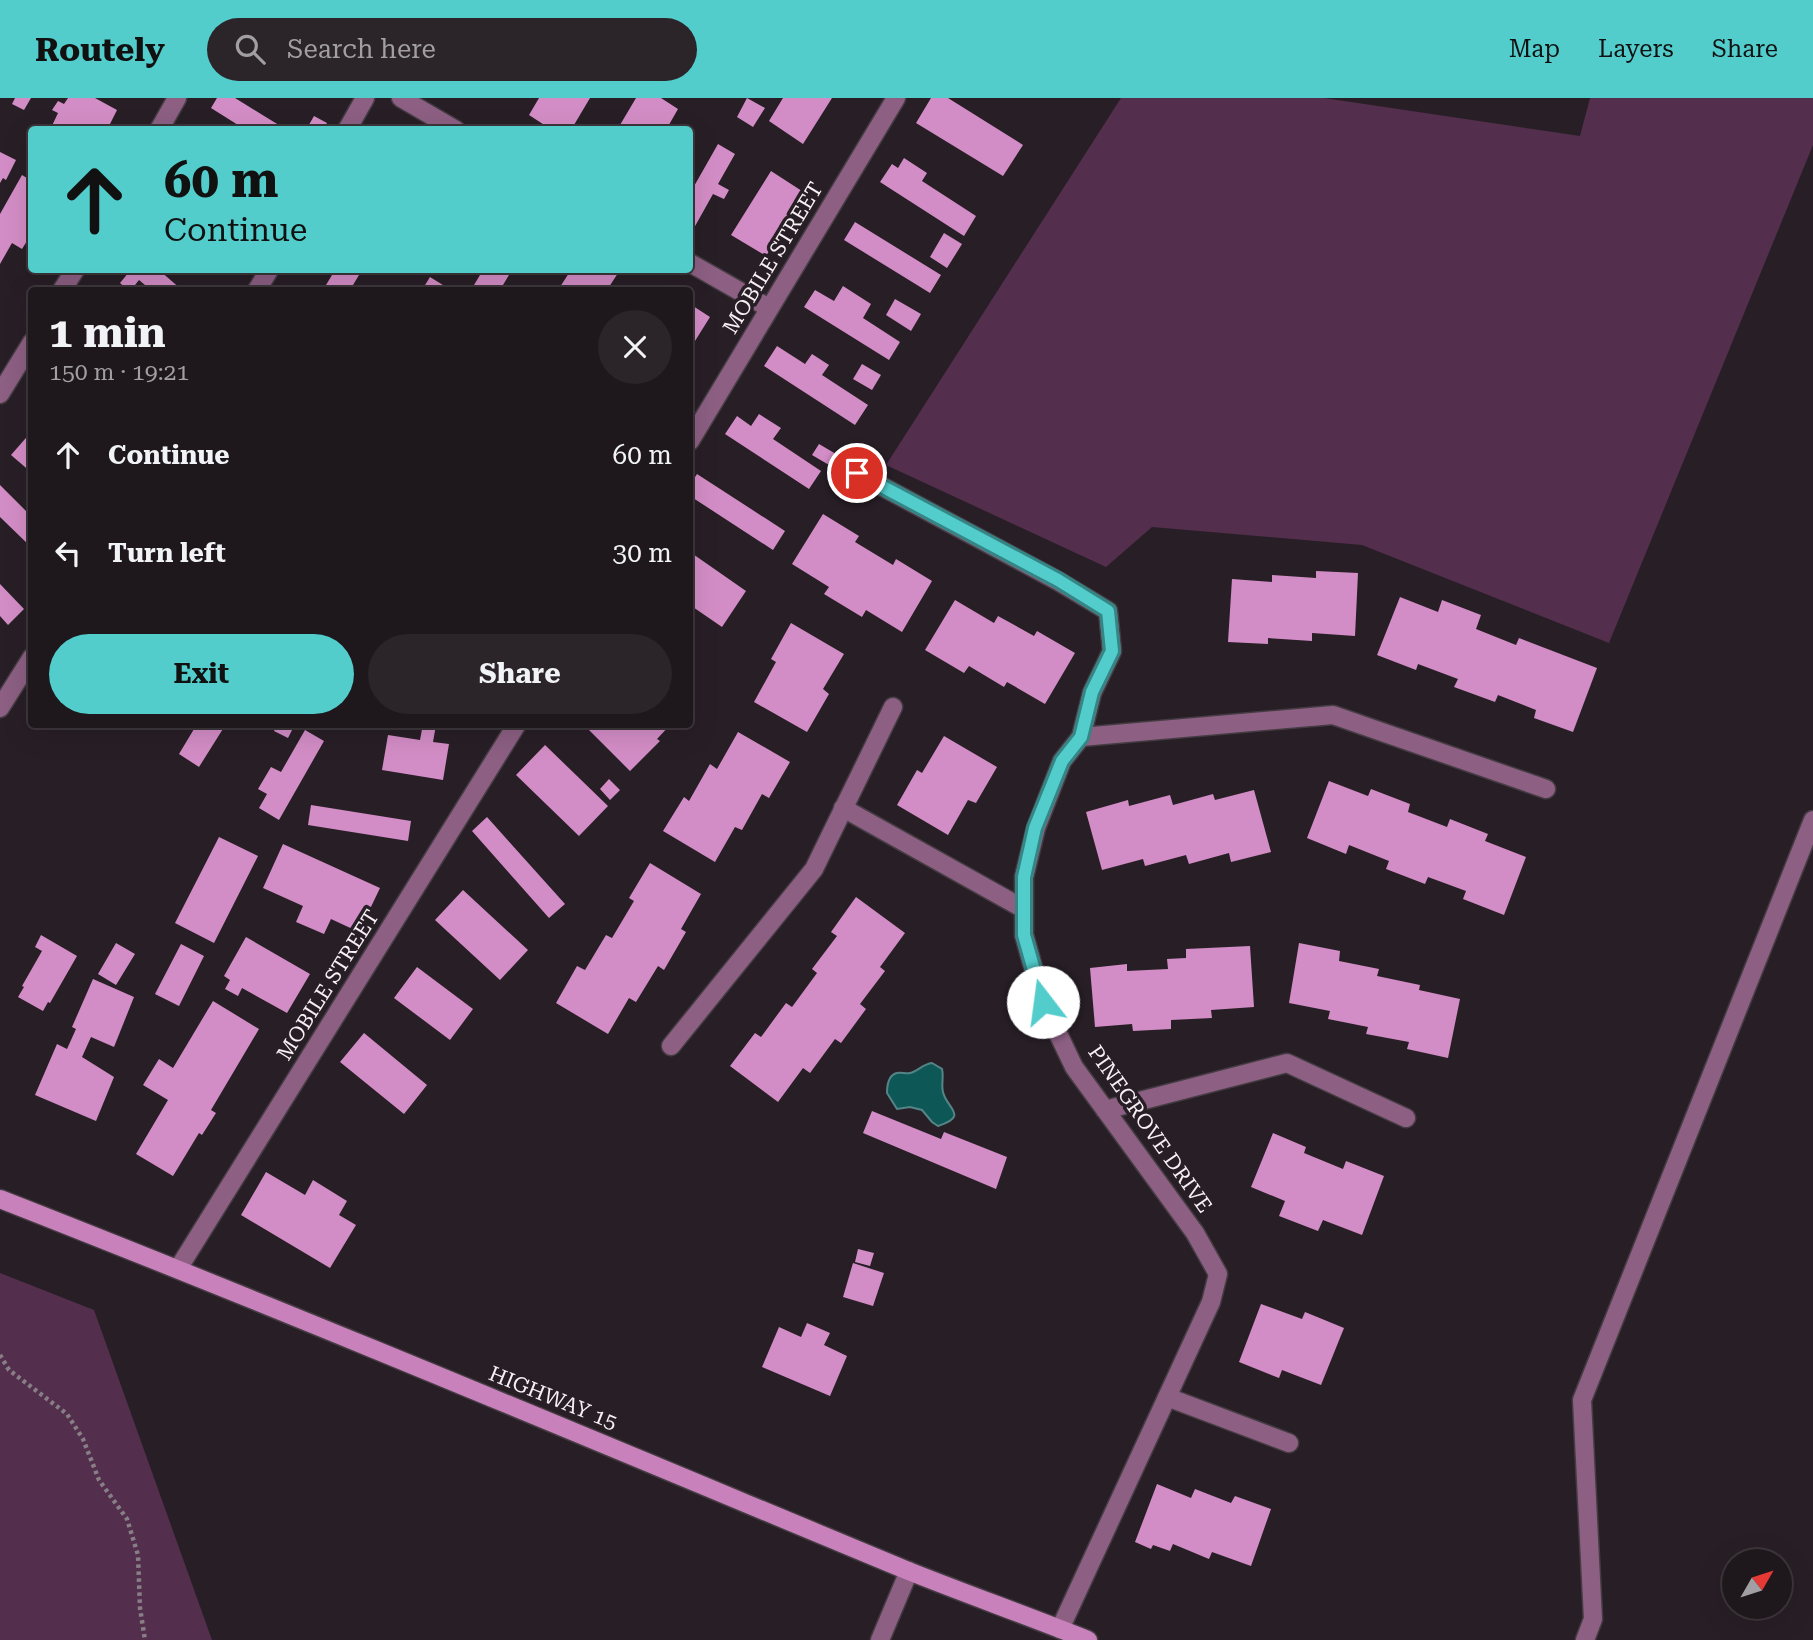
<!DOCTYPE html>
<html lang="en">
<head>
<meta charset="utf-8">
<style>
	:root { --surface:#1e171c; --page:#2b2429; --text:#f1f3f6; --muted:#a19fa3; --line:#3c363b; --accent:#52cdcc }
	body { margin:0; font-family:"Roboto Serif",serif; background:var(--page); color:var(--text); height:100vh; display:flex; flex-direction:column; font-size:26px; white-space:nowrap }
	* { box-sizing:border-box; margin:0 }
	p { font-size:23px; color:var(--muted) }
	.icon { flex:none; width:38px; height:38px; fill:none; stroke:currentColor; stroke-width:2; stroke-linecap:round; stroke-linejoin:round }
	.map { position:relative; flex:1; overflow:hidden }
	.sheet { position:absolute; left:28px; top:189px; width:665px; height:441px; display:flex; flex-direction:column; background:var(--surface); border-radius:7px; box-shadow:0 7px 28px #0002,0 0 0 2px var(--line) }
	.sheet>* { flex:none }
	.top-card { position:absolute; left:28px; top:28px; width:665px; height:147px; border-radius:7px; box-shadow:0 7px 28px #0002,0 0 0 2px var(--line); background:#52cdcc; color:#111; overflow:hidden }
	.needle { width:46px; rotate:51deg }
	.buttons { position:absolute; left:1722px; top:1451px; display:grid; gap:14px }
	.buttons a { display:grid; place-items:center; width:70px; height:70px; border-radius:50%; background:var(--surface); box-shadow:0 7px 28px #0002,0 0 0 2px var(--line); font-size:35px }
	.pin { position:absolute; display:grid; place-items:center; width:60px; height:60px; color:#fff; margin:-30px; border:4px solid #fff; border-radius:50%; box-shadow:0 2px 7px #0007 }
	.me { position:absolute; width:77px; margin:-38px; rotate:345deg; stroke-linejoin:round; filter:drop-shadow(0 0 5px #0008) }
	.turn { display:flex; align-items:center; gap:24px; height:147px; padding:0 21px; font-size:32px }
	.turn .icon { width:91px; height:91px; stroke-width:2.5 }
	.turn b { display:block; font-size:49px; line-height:60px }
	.round { display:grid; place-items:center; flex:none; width:74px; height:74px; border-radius:37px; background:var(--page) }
	.overview { display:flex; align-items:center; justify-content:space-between; height:119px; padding:0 21px }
	h1 { font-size:42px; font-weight:700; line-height:52px }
	.button { display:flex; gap:14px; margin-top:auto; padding:14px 21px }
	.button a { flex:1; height:80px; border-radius:42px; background:var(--accent); color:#111; font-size:28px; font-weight:700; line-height:80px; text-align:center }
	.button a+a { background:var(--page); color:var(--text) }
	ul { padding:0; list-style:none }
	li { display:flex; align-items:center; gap:21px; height:98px; padding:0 21px }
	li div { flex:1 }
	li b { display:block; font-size:26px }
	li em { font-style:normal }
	header { display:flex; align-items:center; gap:42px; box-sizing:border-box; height:98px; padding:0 35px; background:var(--accent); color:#111 }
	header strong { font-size:33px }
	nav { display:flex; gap:38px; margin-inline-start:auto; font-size:24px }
	.search { width:490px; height:63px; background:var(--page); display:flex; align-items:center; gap:18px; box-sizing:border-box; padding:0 24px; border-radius:38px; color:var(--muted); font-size:26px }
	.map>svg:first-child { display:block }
	.green { fill:#532e4d }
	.water { fill:#0e5757; stroke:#548586; stroke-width:2 }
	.building { fill:#d38dc6 }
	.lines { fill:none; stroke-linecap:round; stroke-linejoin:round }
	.minor-casing { stroke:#453c43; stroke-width:21 }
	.tertiary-casing { stroke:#453c43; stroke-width:21 }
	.secondary-casing { stroke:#453c43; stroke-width:21 }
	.path { stroke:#877f85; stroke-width:4.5; stroke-dasharray:3.5 3.5; stroke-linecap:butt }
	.minor { stroke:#8c5f83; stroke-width:18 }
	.tertiary { stroke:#8c5f83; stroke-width:18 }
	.secondary { stroke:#c881bb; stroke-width:18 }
	.route-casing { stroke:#358585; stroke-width:18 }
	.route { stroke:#52cdcc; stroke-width:12 }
	.labels { text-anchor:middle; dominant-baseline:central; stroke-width:7; stroke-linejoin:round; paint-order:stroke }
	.street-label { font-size:21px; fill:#f7f0f5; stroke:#281f26 }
</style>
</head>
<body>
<header>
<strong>Routely</strong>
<div class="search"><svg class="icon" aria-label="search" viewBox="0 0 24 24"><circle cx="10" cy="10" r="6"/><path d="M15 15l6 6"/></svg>Search here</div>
<nav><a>Map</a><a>Layers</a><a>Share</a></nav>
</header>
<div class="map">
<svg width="1813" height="1542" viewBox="0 0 1813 1542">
	<rect width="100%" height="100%" fill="#281f26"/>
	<!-- green -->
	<path class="green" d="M1121 0H1324L1580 38 1590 0H1813V47L1609 545 1362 447 1152 429 1106 469 886 367Z
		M0 1175 94 1212 212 1542H0Z"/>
	<!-- water -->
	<path class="water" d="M932 965 942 971C944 979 941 987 943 994 946 1010 970 1018 938 1028L932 1024 922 1012 910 1009 897 1011 887 995C887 988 888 977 897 975 902 974 906 976 910 975 918 973 923 966 932 965Z"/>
	<!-- building -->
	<path class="building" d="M15 0H31L24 12 12 6Z
		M68 0H95L117 12 107 32H50L58 15 52 12 58 3 64 6Z
		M217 0H235L287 32H246L211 10Z
		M539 0H590L571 32H552L529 17Z
		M636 0H661L678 11 666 32H617Z
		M747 0 765 10 753 29 737 19Z
		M783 0H832L803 46 769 23Z
		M931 0H948L1023 47 1003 78 916 25Z
		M314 18 327 25 323 32H306Z
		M718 46 735 56 718 86 729 92 724 101 713 96 694 130 690 128V87L693 90Z
		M0 54 16 62 6 82 3 80 0 85Z
		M904 60 927 75 922 83 976 118 964 138 880 84 892 66 898 70Z
		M771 73 805 95 766 158 731 137Z
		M22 77 32 83V135L22 151 12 145 0 166V116Z
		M855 124 941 177 930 195 844 142Z
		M944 135 962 146 947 170 930 159Z
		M126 172H159L182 192H151L139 182 131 192H128L120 185 129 174Z
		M335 172H362L350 192H323Z
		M483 172H512L500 192H471Z
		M571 172H620L607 192H558Z
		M430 179 451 192H422Z
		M843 188 871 206 863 220 900 244 889 262 804 209 815 192 834 203Z
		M895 201 921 216 911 233 886 217Z
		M690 206 710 219 690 251Z
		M777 248 805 266 812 256 829 267 822 277 868 307 855 327 764 268Z
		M862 266 881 277 872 292 853 281Z
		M759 316 781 330 773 341 821 373 809 391 725 336 737 318 751 328Z
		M32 333V375L11 357Z
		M819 346 836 356 829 367 812 357Z
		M697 376 785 433 773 452 690 398V387Z
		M0 387 32 419V450L0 419Z
		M823 416 859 438 855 444 893 467 896 461 932 483 902 534 866 512 862 519 824 496 829 489 792 466Z
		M690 454 746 493 722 529 690 507Z
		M1316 473 1358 475 1355 538 1312 535V543L1268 540V546L1228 544 1232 481 1272 484V477L1316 480Z
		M0 486 24 511 8 527 0 518Z
		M1400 499 1438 514 1442 502 1481 517 1476 531 1516 547 1519 540 1597 570 1573 634 1534 620 1536 612 1498 597 1495 604 1454 589 1458 581 1418 566 1416 572 1377 557Z
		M955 502 994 525 998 518 1034 538 1037 533 1075 555 1045 606 1007 584 1004 589 969 568 964 575 925 552Z
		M791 525 844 556 823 591 829 596 807 634 754 604 776 564 771 561Z
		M197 626H226L199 669 179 656Z
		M277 626H286L293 630 288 640 274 633Z
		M423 626 436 627 433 644 449 646 443 682 382 672 388 637 420 642Z
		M583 626H671L657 641 660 643 630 673Z
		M305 632 324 643 279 722 259 710 267 696 258 691 271 669 281 674Z
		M738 634 790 664 769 700 762 696 742 732 735 729 715 764 663 733 684 699 689 703 710 666 717 671Z
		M944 638 997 669 976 705 968 702 948 737 897 707 917 672 922 675Z
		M545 647 608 708 579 738 516 677Z
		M609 681 620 692 610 702 600 691Z
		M1329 683 1368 698 1371 691 1410 706 1408 714 1447 729 1450 721 1488 736 1485 743 1526 759 1504 817 1463 801 1466 793 1428 779 1425 786 1386 771 1389 763 1349 747 1346 756 1307 740Z
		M1254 692 1271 754 1231 764 1229 755 1189 766 1186 757 1145 768 1143 761 1102 772 1086 714 1128 702 1129 708 1170 697 1173 707 1213 696 1215 702Z
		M311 707 411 723 408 743 308 727Z
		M487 719 565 806 549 820 472 733Z
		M219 739 258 758 214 845 175 825Z
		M283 746 380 790 359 834 331 821 324 836 296 824 303 808 263 790Z
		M650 765 701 796 681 831 686 834 664 872 658 868 636 904 629 900 608 936 556 905 577 868 585 872 606 837 612 840 634 803 629 800Z
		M463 792 528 852 500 882 435 822Z
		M856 799 905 835 880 869 885 873 860 906 866 911 841 945 835 941 810 975 803 970 778 1004 730 968 755 935 761 939 786 905 792 909 817 875 812 871 837 838 831 834Z
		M41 837 77 858 50 905 48 904 43 913 18 899 24 889 22 888 42 853 35 849Z
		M246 839 310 876 287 915 242 890 238 898 225 891 230 882 224 878Z
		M116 845 135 856 116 887 98 876Z
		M1299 845 1340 853 1339 863 1379 871 1377 878 1420 887 1419 892 1460 901 1448 960 1407 951 1409 944 1366 936 1368 929 1328 921 1330 913 1289 905Z
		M181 846 204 858 179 908 155 896Z
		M1250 848 1254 909 1211 912 1212 920 1171 922V931L1133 933 1132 926 1095 929 1090 870 1127 866V873L1168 871 1167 861 1186 860V851Z
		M417 869 473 911 450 942 394 900Z
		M93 881 134 899 114 949 91 939 82 959 114 979 96 1023 35 997 57 946 67 951 76 931 72 929Z
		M213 903 259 931 211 1012 216 1015 202 1037 199 1035 173 1078 136 1056 168 1002 143 987 159 961 173 970Z
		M364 935 427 987 404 1016 340 964Z
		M872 1013 941 1041 944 1034 1007 1059 996 1091 863 1035Z
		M1273 1035 1306 1049 1304 1055 1343 1071 1346 1063 1384 1078 1362 1137 1323 1122 1318 1133 1279 1118 1285 1103 1251 1089Z
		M266 1074 305 1097 313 1082 347 1103 339 1117 356 1127 330 1170 241 1117Z
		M858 1151 874 1155 870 1168 855 1164Z
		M853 1165 884 1175 873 1208 843 1199Z
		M1261 1206 1302 1221 1305 1214 1344 1230 1321 1287 1282 1272 1279 1280 1239 1264Z
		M807 1225 830 1235 824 1247 847 1258 830 1298 762 1269 779 1229 801 1239Z
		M1157 1386 1191 1400 1195 1391 1231 1405 1235 1398 1271 1411 1251 1468 1212 1454 1209 1461 1173 1446 1170 1453 1153 1447 1151 1451 1135 1444Z"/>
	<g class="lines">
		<defs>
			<path id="minor" d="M401 0 456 32
				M159 32 177 0
				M347 32 365 0
				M690 165 769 210
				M62 192 75 172
				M257 192 269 172
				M0 296 32 244
				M690 343 896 0
				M857 375 1058 483 1108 513 1112 553 1092 595 1081 639
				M0 610 32 559
				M843 710 1024 811
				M671 948 814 771 893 609
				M1105 1012 1287 965 1406 1020
				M178 1171 517 626
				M1167 1299 1289 1345
				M1060 1531 1211 1204 1218 1176 1195 1135 1074 969 1043 904 1024 837V779L1036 730 1062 663 1081 639 1333 617 1546 691
				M1585 1542 1593 1521 1582 1302 1813 722"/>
			<path id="tertiary" d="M880 1542 909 1473"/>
			<path id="secondary" d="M0 1101C304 1220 605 1347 906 1472 966 1496 1028 1518 1088 1542"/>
		</defs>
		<!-- minor casing -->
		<use href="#minor" class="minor-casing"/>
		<!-- tertiary casing -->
		<use href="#tertiary" class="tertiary-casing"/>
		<!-- secondary casing -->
		<use href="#secondary" class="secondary-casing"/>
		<!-- path -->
		<path class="path" d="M0 1257 9 1272 67 1316 83 1341 99 1382 127 1421 138 1457 140 1510 145 1542"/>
		<!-- minor -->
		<use href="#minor" class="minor"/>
		<!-- tertiary -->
		<use href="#tertiary" class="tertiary"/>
		<!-- secondary -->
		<use href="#secondary" class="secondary"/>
	</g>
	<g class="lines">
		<defs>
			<path id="route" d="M857 375 1058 482 1108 513 1112 553 1092 594 1081 639 1062 663 1035 730 1024 779V837L1043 904"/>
		</defs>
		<!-- route casing -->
		<use href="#route" class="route-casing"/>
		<!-- route -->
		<use href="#route" class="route"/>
	</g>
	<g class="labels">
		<!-- street labels -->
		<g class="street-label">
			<text transform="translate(773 160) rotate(-59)">MOBILE STREET</text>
			<text transform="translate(328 887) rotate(-58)">MOBILE STREET</text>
			<text transform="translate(1150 1031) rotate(55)">PINEGROVE DRIVE</text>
			<text transform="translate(553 1300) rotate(22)">HIGHWAY 15</text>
		</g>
	</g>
</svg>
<div class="buttons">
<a><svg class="needle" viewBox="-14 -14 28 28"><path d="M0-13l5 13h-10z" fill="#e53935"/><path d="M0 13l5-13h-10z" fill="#a19fa3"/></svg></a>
</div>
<div class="pin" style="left:857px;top:375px;background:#d93025"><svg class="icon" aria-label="arrive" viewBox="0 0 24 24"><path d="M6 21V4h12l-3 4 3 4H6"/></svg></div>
<svg class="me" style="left:1043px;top:904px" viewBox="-20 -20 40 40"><circle r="19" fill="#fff"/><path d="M0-13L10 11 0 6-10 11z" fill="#52cdcc"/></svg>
<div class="top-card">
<div class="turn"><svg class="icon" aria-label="ahead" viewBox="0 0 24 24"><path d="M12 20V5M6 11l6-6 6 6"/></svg><div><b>60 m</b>Continue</div></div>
</div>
<section class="sheet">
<div class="overview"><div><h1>1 min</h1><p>150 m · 19:21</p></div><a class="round"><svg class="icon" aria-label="close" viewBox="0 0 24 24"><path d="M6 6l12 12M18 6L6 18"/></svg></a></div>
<ul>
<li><svg class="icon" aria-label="ahead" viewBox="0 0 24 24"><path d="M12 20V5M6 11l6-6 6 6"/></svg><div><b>Continue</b></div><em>60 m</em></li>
<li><svg class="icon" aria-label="left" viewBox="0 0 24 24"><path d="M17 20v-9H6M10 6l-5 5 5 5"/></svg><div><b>Turn left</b></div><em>30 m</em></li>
</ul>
<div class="button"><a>Exit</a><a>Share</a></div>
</section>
</div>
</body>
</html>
